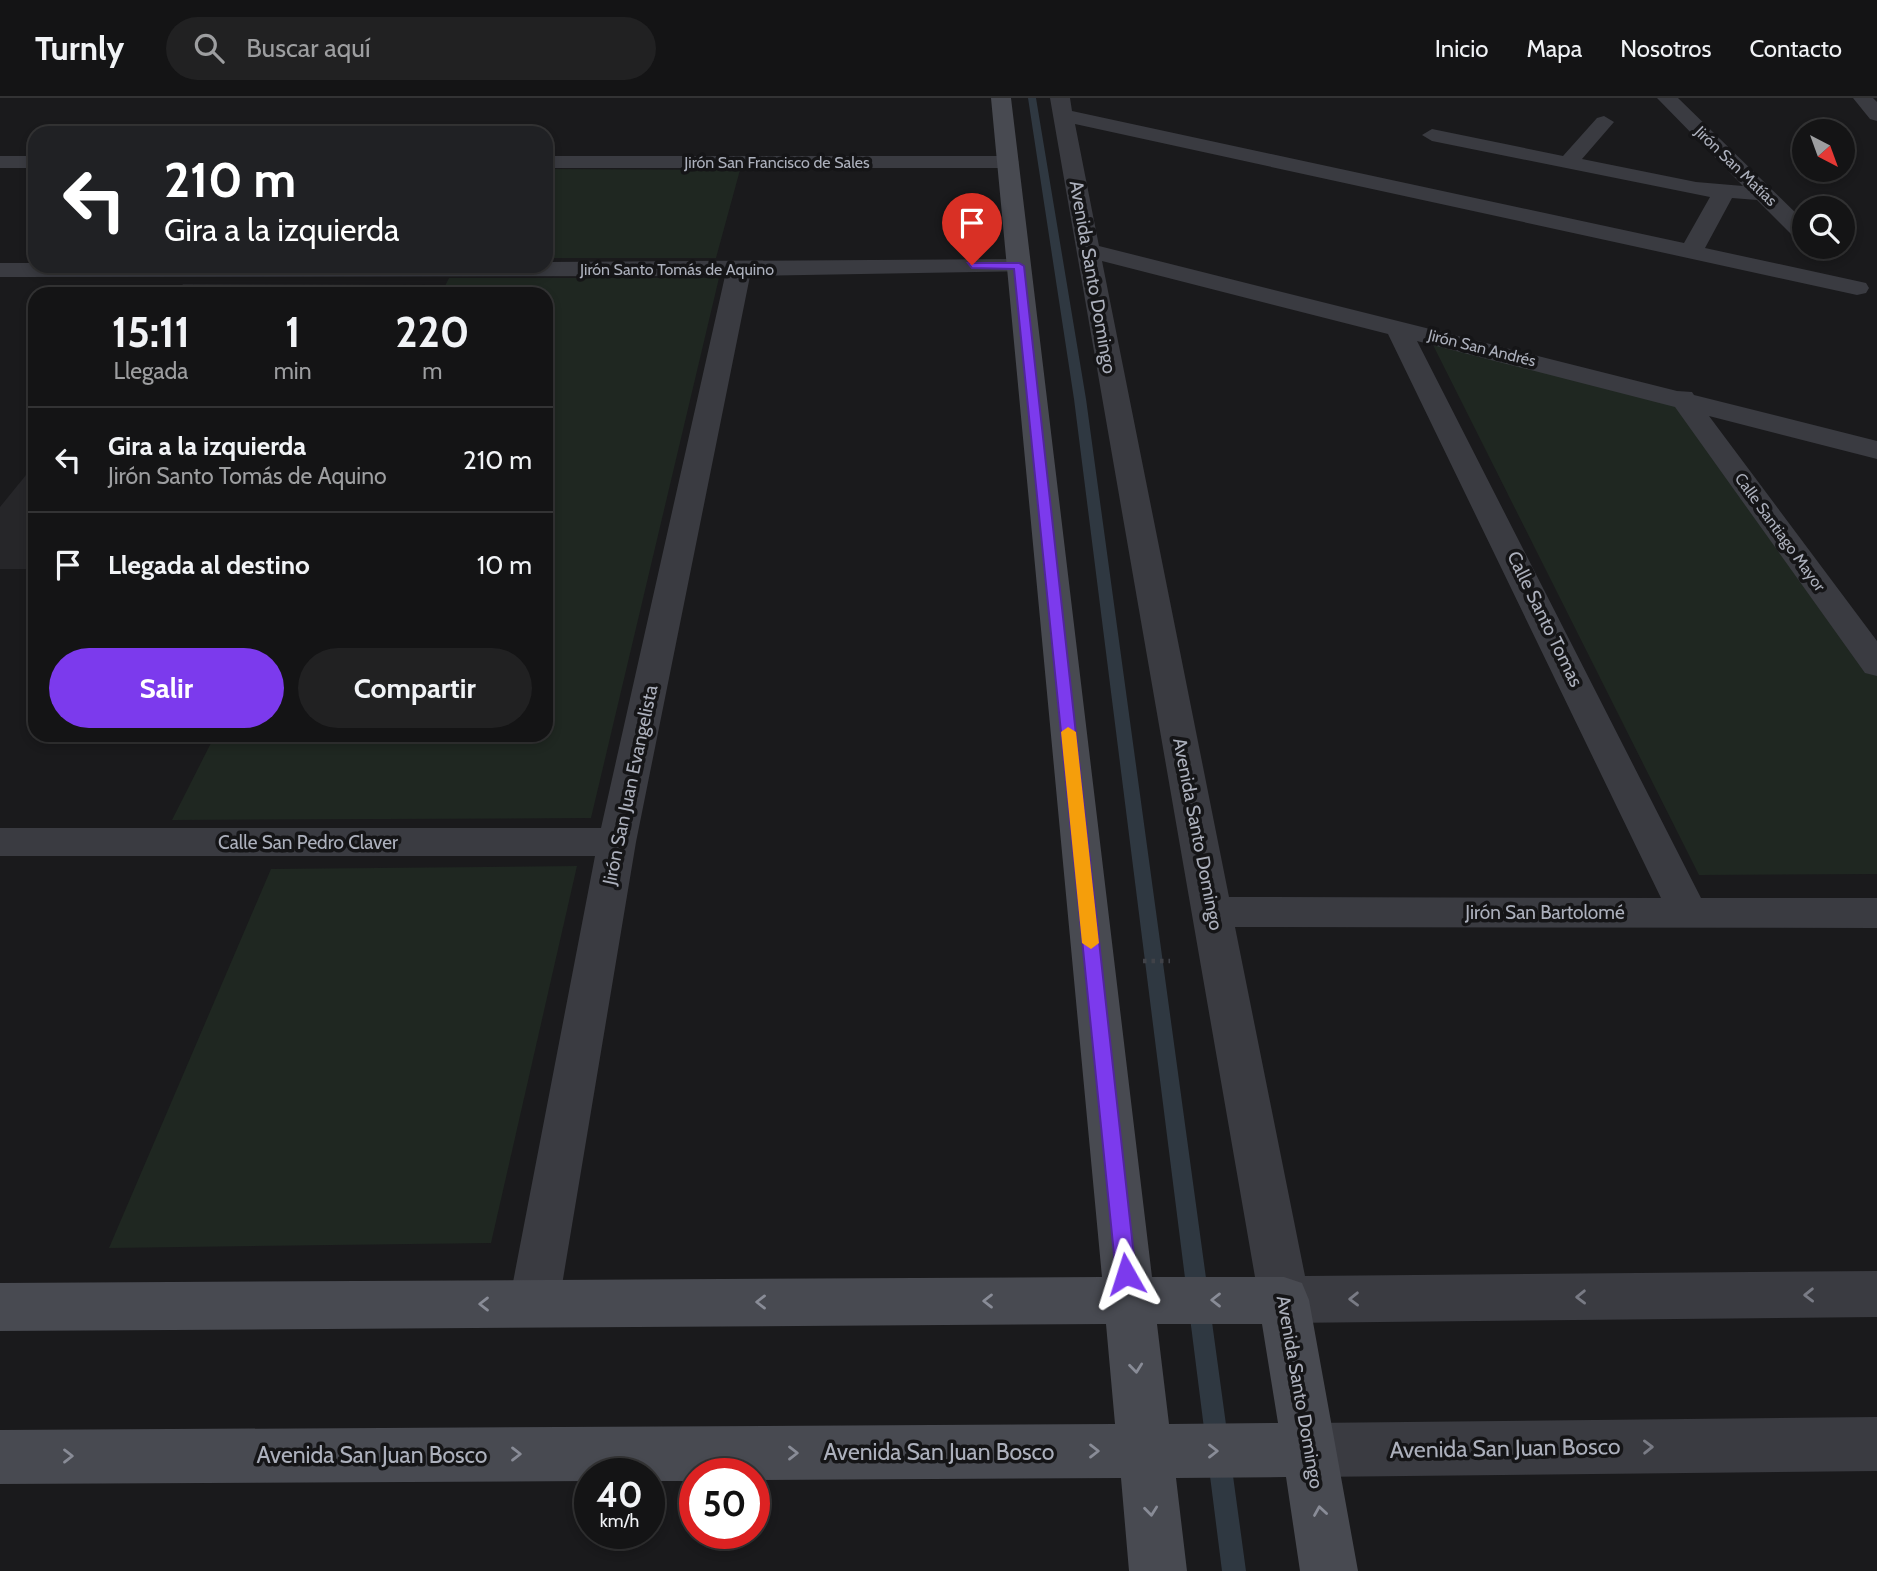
<!DOCTYPE html>
<html lang="es">
<head>
<meta charset="utf-8">
<style>
	:root { --surface:#141415; --page:#212122; --text:#f1f3f6; --muted:#9d9ea0; --line:#333334; --accent:#7c3aed }
	body { margin:0; font-family:Cabin,sans-serif; background:var(--page); color:var(--text); height:100vh; display:flex; flex-direction:column; font-size:26px; white-space:nowrap }
	* { box-sizing:border-box; margin:0 }
	p { font-size:23px; color:var(--muted) }
	.icon { flex:none; width:38px; height:38px; fill:none; stroke:currentColor; stroke-width:2; stroke-linecap:round; stroke-linejoin:round }
	.map { position:relative; flex:1; overflow:hidden }
	.sheet { position:absolute; left:28px; top:189px; width:525px; height:455px; display:flex; flex-direction:column; background:var(--surface); border-radius:21px; box-shadow:0 4px 10px #0003,0 0 0 2px var(--line) }
	.sheet>* { flex:none }
	.guide { position:absolute; left:28px; top:28px; width:525px; height:147px; border-radius:21px; box-shadow:0 4px 10px #0003,0 0 0 2px var(--line); background:#202124; color:#fff; overflow:hidden }
	.needle { width:46px; rotate:139deg }
	.controls { position:absolute; left:1792px; top:21px; display:grid; gap:14px }
	.controls a { display:grid; place-items:center; width:63px; height:63px; border-radius:50%; background:var(--surface); box-shadow:0 4px 10px #0003,0 0 0 2px var(--line); font-size:35px }
	.speed { position:absolute; left:574px; top:1360px; display:flex; gap:14px; font-size:35px; font-weight:700; text-align:center }
	.speed>* { display:grid; place-content:center; width:91px; height:91px; border-radius:50%; background:var(--surface); box-shadow:0 4px 10px #0003,0 0 0 2px var(--line); line-height:1 }
	.speed small { font-size:18px; font-weight:400 }
	.speed .limit { border:10px solid #d22; background:#fff; color:#111 }
	.pin { position:absolute; display:grid; place-items:center; width:60px; height:60px; color:#fff; margin:-72px -30px; border-radius:50% 50% 50% 0; rotate:-45deg; box-shadow:0 0 7px #0007 }
	.pin .icon { rotate:45deg }
	.me { position:absolute; width:77px; margin:-38px; rotate:354deg; stroke-linejoin:round; filter:drop-shadow(0 0 5px #0008) }
	.turn { display:flex; align-items:center; gap:24px; height:147px; padding:0 21px; font-size:32px }
	.turn .icon { width:91px; height:91px; stroke-width:2.5 }
	.turn b { display:block; font-size:49px; line-height:60px }
	.eta { display:flex; justify-content:space-evenly; align-items:center; height:119px; text-align:center }
	.eta b { font-size:42px; font-weight:800; line-height:49px }
	.primary-button { display:flex; gap:14px; margin-top:auto; padding:14px 21px }
	.primary-button a { flex:1; height:80px; border-radius:42px; background:var(--accent); color:#fff; font-size:28px; font-weight:800; line-height:80px; text-align:center }
	.primary-button a+a { background:var(--page); color:var(--text) }
	ul { padding:0; list-style:none }
	li { display:flex; align-items:center; gap:21px; height:105px; padding:0 21px; border-top:2px solid var(--line) }
	li div { flex:1 }
	li b { display:block; font-size:26px }
	li em { font-style:normal }
	header { display:flex; align-items:center; gap:42px; box-sizing:border-box; height:98px; padding:0 35px; background:var(--surface); border-bottom:2px solid var(--line) }
	header strong { font-size:33px }
	nav { display:flex; gap:38px; margin-inline-start:auto; font-size:24px }
	.search { width:490px; height:63px; background:var(--page); display:flex; align-items:center; gap:18px; box-sizing:border-box; padding:0 24px; border-radius:38px; color:var(--muted); font-size:26px }
	.map>svg:first-child { display:block }
	.built { fill:#262629 }
	.green { fill:#1f2721 }
	.lines { fill:none; stroke-linecap:round; stroke-linejoin:round }
	.stream { fill:#2f3841; fill-rule:evenodd }
	.path { stroke:#404248; stroke-width:4.5; stroke-dasharray:3.5 5; stroke-linecap:butt }
	.street { fill:#3a3b41; fill-rule:evenodd }
	.secondary { fill:#484a51; fill-rule:evenodd }
	.oneway { stroke:#797b85 }
	.oneway2 { stroke:#898c97 }
	.route { fill:#7c3aed; stroke:#51269a; stroke-width:2 }
	.slow { fill:#f59e0b }
	.labels { text-anchor:middle; dominant-baseline:central; stroke-width:7; stroke-linejoin:round; paint-order:stroke }
	.far-street-label { font-size:16px; fill:#acb0bc; stroke:#151517 }
	.street-label { font-size:19px; fill:#acb0bc; stroke:#151517 }
	.near-street-label { font-size:23px; fill:#acb0bc; stroke:#151517 }
</style>
</head>
<body>
<header>
<strong>Turnly</strong>
<div class="search"><svg class="icon" aria-label="search" viewBox="0 0 24 24"><circle cx="10" cy="10" r="6"/><path d="M15 15l6 6"/></svg>Buscar aquí</div>
<nav><a>Inicio</a><a>Mapa</a><a>Nosotros</a><a>Contacto</a></nav>
</header>
<div class="map">
<svg width="1877" height="1473" viewBox="0 0 1877 1473">
	<rect width="100%" height="100%" fill="#1a1a1c"/>
	<!-- built -->
	<path class="built" d="M183 186 433 187 428 196H175Z
		M35 366V471H0V409Z"/>
	<!-- green -->
	<path class="green" d="M546 71 740 72 716 160H546Z
		M449 180H719L591 720 172 722 215 637H546V196H441Z
		M1429 239 1666 296 1877 576V776L1699 777Z
		M577 768 491 1145 109 1150 271 771Z"/>
	<g class="lines">
		<!-- stream -->
		<path class="stream" d="M1028 0H1036L1086 301 1246 1473H1222L1074 301Z"/>
		<!-- path -->
		<path class="path" d="M1143 863H1170"/>
		<!-- street -->
		<path class="street" d="M1050 0H1070L1072 13 1684 145 1710 99 1432 43 1422 37 1432 31 1563 58 1597 20 1604 18 1614 24 1582 61 1696 84 1743 88 1657 0H1678L1804 123V143L1796 141 1757 102 1732 100 1705 150 1857 183 1866 185 1869 190 1866 195 1857 197 1075 26 1099 148 1677 293 1692 294 1694 297 1877 343V361L1709 318 1877 543V578L1865 575 1675 309 1417 243 1701 800H1877V830L1235 829 1305 1178 1877 1173V1219L1284 1225 1266 1219 1259 1202ZM1102 163 1388 236 1661 800 1229 799Z
			M1853 0H1873L1877 4V23L1870 21Z
			M0 58H35V70H0Z
			M546 58H1008L1019 64 1008 70H546Z
			M1019 161 1027 163 1031 168 1027 173 750 178 636 744 559 1205 552 1222 534 1229 516 1222 509 1205 595 758H0V730H601L725 178 0 179V165H35V168H546V164Z
			M1877 1319V1373L1311 1379 1292 1371 1284 1352 1292 1333 1311 1325Z"/>
		<!-- secondary -->
		<path class="secondary" d="M991 0H1011L1152 1179H1284L1302 1185 1309 1202 1358 1473H1300L1286 1379 1176 1380 1187 1473H1129L1121 1380 754 1382V1376H695V1383H649V1376H590V1383L0 1386V1332L1115 1326 1106 1226 0 1233V1185L1102 1179ZM1157 1226H1262L1278 1325 1169 1326Z"/>
	</g>
	<!-- one-way arrows -->
	<defs><path id="oneway-chevron" d="M-2-3.5L2.5 0L-2 3.5" fill="none" stroke-width="1.6" stroke-linecap="round" stroke-linejoin="round" transform="scale(1.75)"/></defs>
	<g class="oneway">
		<use href="#oneway-chevron" transform="translate(1809 1197) rotate(179)"/>
		<use href="#oneway-chevron" transform="translate(1581 1199) rotate(179)"/>
		<use href="#oneway-chevron" transform="translate(1354 1201) rotate(179)"/>
		<use href="#oneway-chevron" transform="translate(1648 1349) rotate(-1)"/>
	</g>
	<g class="oneway2">
		<use href="#oneway-chevron" transform="translate(1216 1202) rotate(180)"/>
		<use href="#oneway-chevron" transform="translate(988 1203) rotate(180)"/>
		<use href="#oneway-chevron" transform="translate(761 1204) rotate(180)"/>
		<use href="#oneway-chevron" transform="translate(484 1206) rotate(180)"/>
		<use href="#oneway-chevron" transform="translate(1136 1270) rotate(84)"/>
		<use href="#oneway-chevron" transform="translate(1094 1353)"/>
		<use href="#oneway-chevron" transform="translate(1213 1353)"/>
		<use href="#oneway-chevron" transform="translate(793 1355)"/>
		<use href="#oneway-chevron" transform="translate(516 1356)"/>
		<use href="#oneway-chevron" transform="translate(68 1358)"/>
		<use href="#oneway-chevron" transform="translate(1151 1413) rotate(84)"/>
		<use href="#oneway-chevron" transform="translate(1320 1413) rotate(-99)"/>
	</g>
	<!-- route -->
	<path class="route" d="M968 165H1019L1024 168 1136 1176 1133 1183 1126 1186 1119 1183 1116 1176 1014 171 972 170Z"/>
	<!-- slow -->
	<path class="slow" d="M1068 629 1076 634 1099 845 1091 851 1082 845 1061 634Z"/>
	<g class="labels">
		<!-- far-street labels -->
		<g class="far-street-label">
			<text x="777" y="64">Jirón San Francisco de Sales</text>
			<text transform="translate(1736 68) rotate(44)">Jirón San Matías</text>
			<text x="677" y="171">Jirón Santo Tomás de Aquino</text>
			<text transform="translate(1482 250) rotate(14)">Jirón San Andrés</text>
			<text transform="translate(1780 434) rotate(54)">Calle Santiago Mayor</text>
		</g>
		<!-- street labels -->
		<g class="street-label">
			<text transform="translate(1093 179) rotate(80)">Avenida Santo Domingo</text>
			<text transform="translate(1545 521) rotate(64)">Calle Santo Tomas</text>
			<text transform="translate(630 687) rotate(-78)">Jirón San Juan Evangelista</text>
			<text transform="translate(1198 736) rotate(79)">Avenida Santo Domingo</text>
			<text x="308" y="744">Calle San Pedro Claver</text>
			<text x="1545" y="814">Jirón San Bartolomé</text>
			<text transform="translate(1300 1294) rotate(80)">Avenida Santo Domingo</text>
		</g>
		<!-- near-street labels -->
		<g class="near-street-label">
			<text transform="translate(1505 1350) rotate(-1)">Avenida San Juan Bosco</text>
			<text x="939" y="1354">Avenida San Juan Bosco</text>
			<text x="372" y="1357">Avenida San Juan Bosco</text>
		</g>
	</g>
</svg>
<div class="controls">
<a><svg class="needle" viewBox="-14 -14 28 28"><path d="M0-13l5 13h-10z" fill="#e53935"/><path d="M0 13l5-13h-10z" fill="#9d9ea0"/></svg></a>
<a><svg class="icon" aria-label="search" viewBox="0 0 24 24"><circle cx="10" cy="10" r="6"/><path d="M15 15l6 6"/></svg></a>
</div>
<div class="speed"><div>40<small>km/h</small></div><div class="limit">50</div></div>
<div class="pin" style="left:972px;top:167px;background:#d93025"><svg class="icon" aria-label="arrive" viewBox="0 0 24 24"><path d="M6 21V4h12l-3 4 3 4H6"/></svg></div>
<svg class="me" style="left:1126px;top:1176px" viewBox="-20 -20 40 40"><path d="M0-17L14 15 0 8-14 15z" fill="#7c3aed" stroke="#fff" stroke-width="4"/></svg>
<div class="guide">
<div class="turn"><svg class="icon" aria-label="left" viewBox="0 0 24 24"><path d="M17 20v-9H6M10 6l-5 5 5 5"/></svg><div><b>210 m</b>Gira a la izquierda</div></div>
</div>
<section class="sheet">
<div class="eta">
<div><b>15:11</b><p>Llegada</p></div>
<div><b>1</b><p>min</p></div>
<div><b>220</b><p>m</p></div>
</div>
<ul>
<li><svg class="icon" aria-label="left" viewBox="0 0 24 24"><path d="M17 20v-9H6M10 6l-5 5 5 5"/></svg><div><b>Gira a la izquierda</b><p>Jirón Santo Tomás de Aquino</p></div><em>210 m</em></li>
<li><svg class="icon" aria-label="arrive" viewBox="0 0 24 24"><path d="M6 21V4h12l-3 4 3 4H6"/></svg><div><b>Llegada al destino</b></div><em>10 m</em></li>
</ul>
<div class="primary-button"><a>Salir</a><a>Compartir</a></div>
</section>
</div>
</body>
</html>
